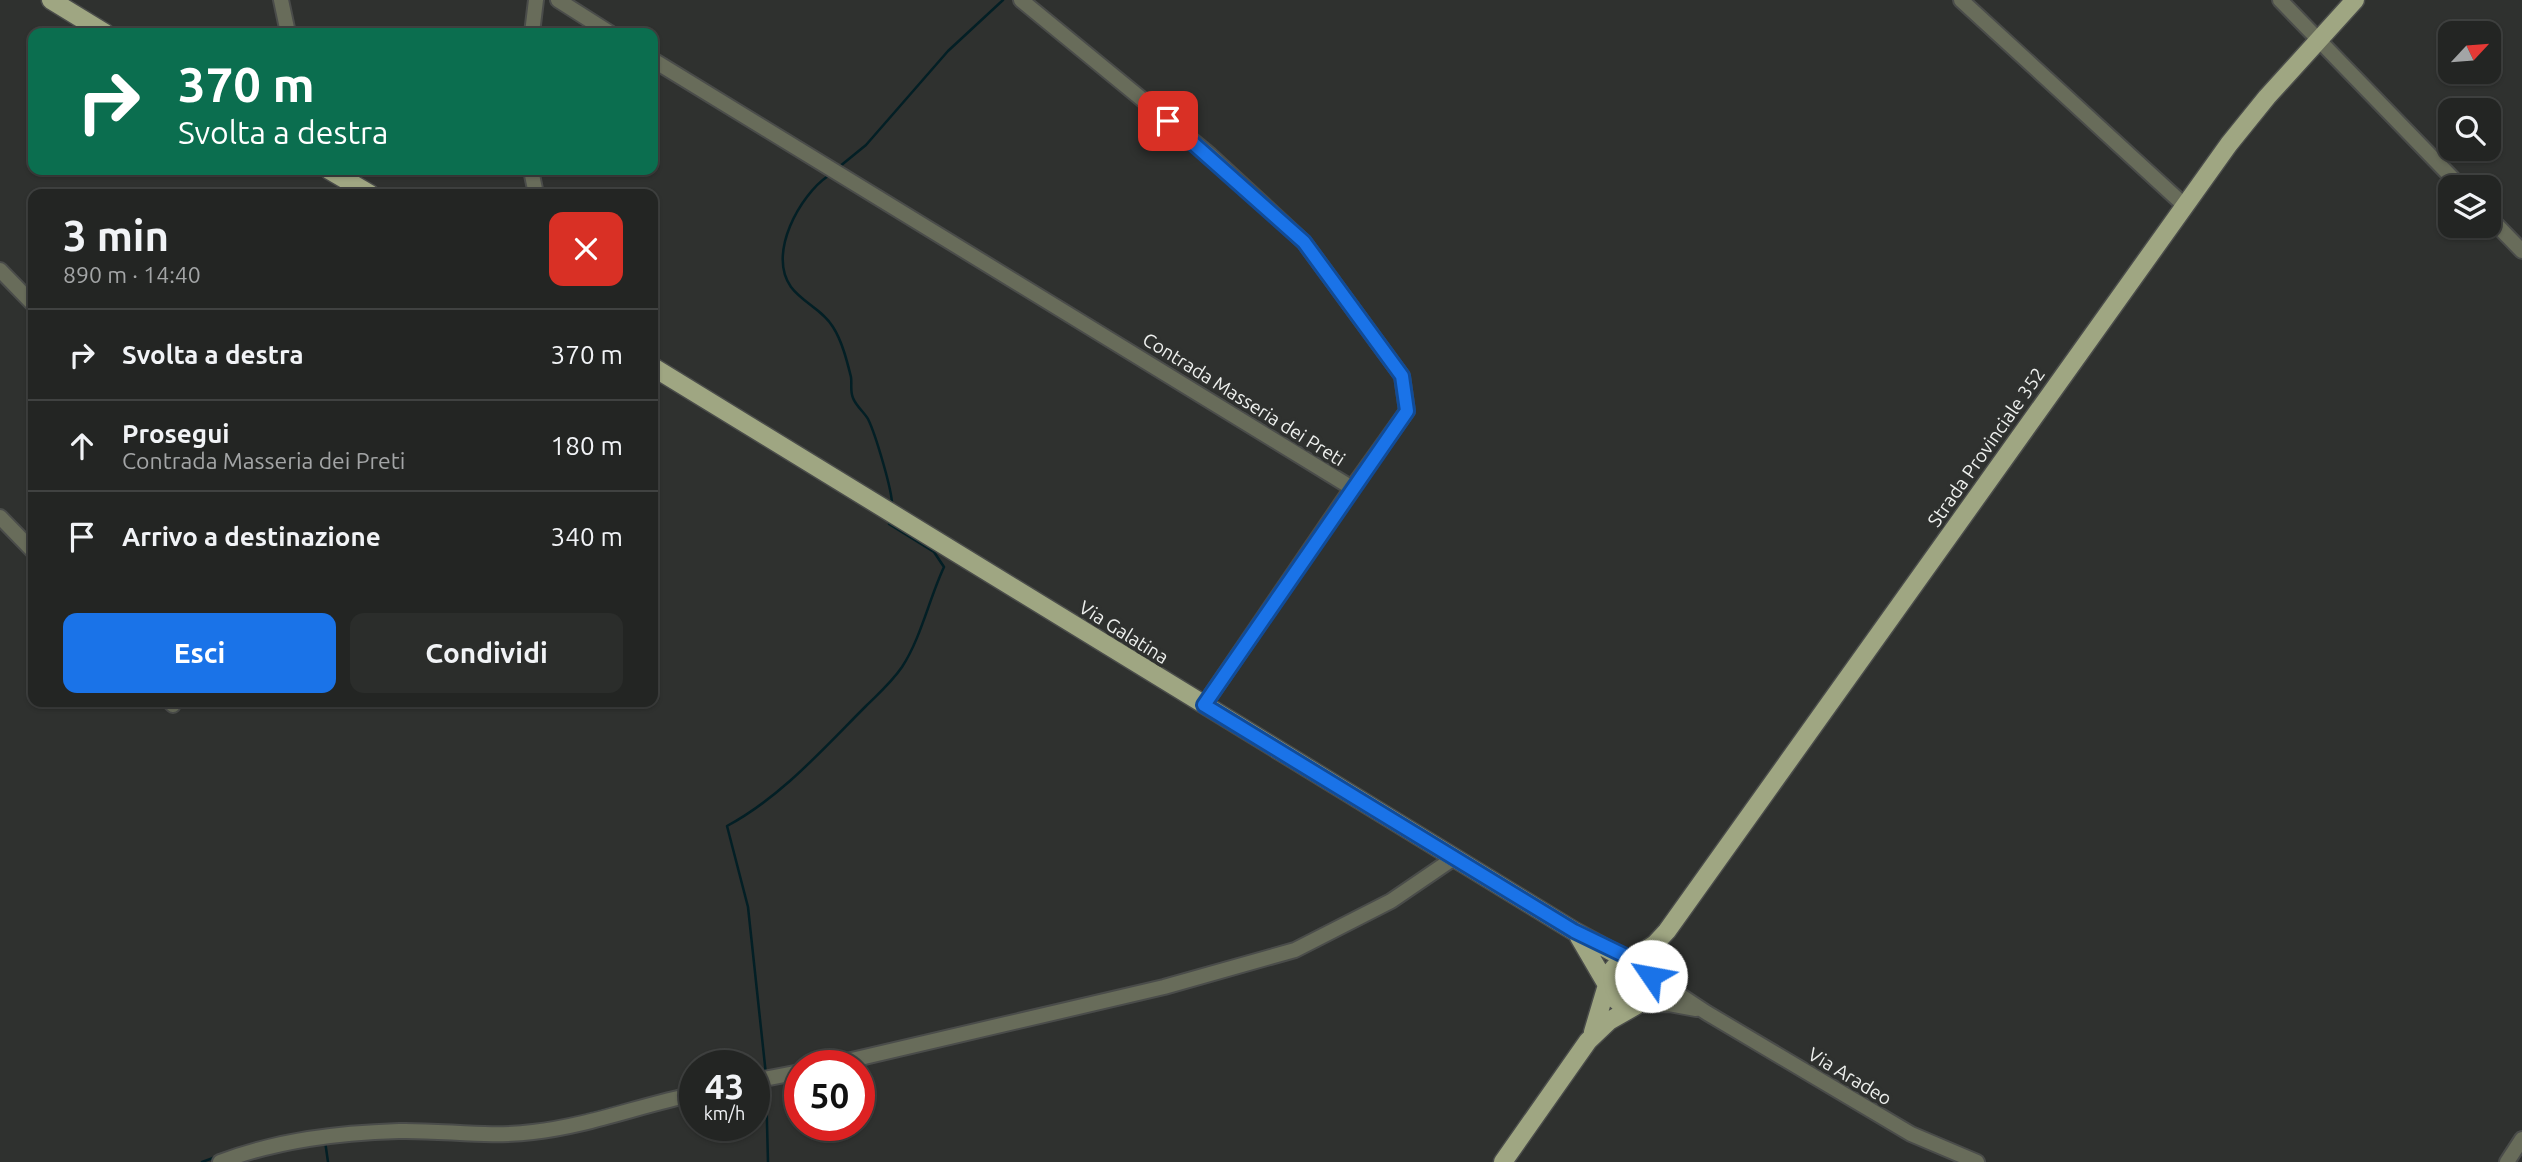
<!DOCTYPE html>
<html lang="it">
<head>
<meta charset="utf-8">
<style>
	:root { --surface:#232523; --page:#2b2d2b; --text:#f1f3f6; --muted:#a3a5a6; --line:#404241; --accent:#1a73e8 }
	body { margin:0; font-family:Ubuntu,sans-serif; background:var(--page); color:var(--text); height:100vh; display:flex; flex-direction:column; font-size:26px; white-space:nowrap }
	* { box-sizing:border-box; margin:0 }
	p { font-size:23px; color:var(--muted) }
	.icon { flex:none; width:38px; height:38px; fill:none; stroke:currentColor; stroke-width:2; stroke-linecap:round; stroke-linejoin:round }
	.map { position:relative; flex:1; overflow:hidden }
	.details { position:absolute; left:28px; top:189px; width:630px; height:518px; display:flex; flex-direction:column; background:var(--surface); border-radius:14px; box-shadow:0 2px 5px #0004,0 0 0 2px var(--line) }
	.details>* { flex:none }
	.guide { position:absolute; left:28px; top:28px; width:630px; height:147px; border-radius:14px; box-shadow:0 2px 5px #0004,0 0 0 2px var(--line); background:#0b6e4f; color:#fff; overflow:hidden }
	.needle { width:46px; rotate:64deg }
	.controls { position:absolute; left:2438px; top:21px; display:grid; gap:14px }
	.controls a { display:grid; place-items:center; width:63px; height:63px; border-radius:14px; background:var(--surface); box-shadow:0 2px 5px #0004,0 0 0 2px var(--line); font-size:35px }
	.speed { position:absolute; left:679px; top:1050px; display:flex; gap:14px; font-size:35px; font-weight:700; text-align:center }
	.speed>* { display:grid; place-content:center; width:91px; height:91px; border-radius:50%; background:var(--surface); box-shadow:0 2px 5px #0004,0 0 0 2px var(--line); line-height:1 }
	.speed small { font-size:18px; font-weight:400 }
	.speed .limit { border:10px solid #d22; background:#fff; color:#111 }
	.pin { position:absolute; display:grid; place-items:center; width:60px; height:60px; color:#fff; margin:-30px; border-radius:14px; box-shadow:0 4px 10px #0006 }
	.me { position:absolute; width:77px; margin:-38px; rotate:303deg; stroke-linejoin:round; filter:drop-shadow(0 0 5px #0008) }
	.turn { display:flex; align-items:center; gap:24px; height:147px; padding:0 35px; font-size:32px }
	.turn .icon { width:91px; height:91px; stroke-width:2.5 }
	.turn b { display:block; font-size:49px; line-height:60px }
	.round { display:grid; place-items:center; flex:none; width:74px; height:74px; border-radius:14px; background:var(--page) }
	.headline { display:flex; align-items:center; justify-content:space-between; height:119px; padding:0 35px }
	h1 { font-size:42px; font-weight:700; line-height:52px }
	.primary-button { display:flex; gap:14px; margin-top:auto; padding:14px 35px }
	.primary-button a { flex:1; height:80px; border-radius:14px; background:var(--accent); color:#fff; font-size:28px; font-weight:700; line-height:80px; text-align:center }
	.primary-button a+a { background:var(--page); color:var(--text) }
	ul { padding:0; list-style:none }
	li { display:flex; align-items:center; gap:21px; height:91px; padding:0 35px; border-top:2px solid var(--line) }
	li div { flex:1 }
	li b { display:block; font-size:26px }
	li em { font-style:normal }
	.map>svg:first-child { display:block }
	.green { fill:#5e4f2e }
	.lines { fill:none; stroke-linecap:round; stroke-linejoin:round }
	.stream { stroke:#031f25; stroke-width:2.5 }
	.minor-casing { stroke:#4a4c4a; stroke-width:18 }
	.major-casing { stroke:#4a4c4a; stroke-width:21 }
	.minor { stroke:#686c5a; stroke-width:14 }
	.major { stroke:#9fa682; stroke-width:18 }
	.route-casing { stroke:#114b97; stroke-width:18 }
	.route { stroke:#1a73e8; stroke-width:12 }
	.labels { text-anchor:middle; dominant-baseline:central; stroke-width:7; stroke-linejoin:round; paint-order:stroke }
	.street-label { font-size:19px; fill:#eef0ee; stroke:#2f312f }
</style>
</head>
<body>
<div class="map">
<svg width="2522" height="1162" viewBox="0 0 2522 1162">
	<rect width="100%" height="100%" fill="#2f312f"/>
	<!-- green -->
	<path class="green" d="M1612 983a18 18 0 1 1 36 0a18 18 0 1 1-36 0Z"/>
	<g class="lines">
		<!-- stream -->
		<path class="stream" d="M839 167 866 145 948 51 1003 0
			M828 176C800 195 767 254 791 287 803 303 823 310 833 327 842 341 847 361 851 377 852 384 850 391 853 398 856 406 864 412 868 419 875 433 893 492 892 506
			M766 1075 748 907 727 826C781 797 823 749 866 706 879 693 891 683 902 667 921 638 929 599 944 567L934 552 889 524 890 520
			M766 1085 768 1162
			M585 1115 619 1106
			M325 1141 328 1162
			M202 1162 216 1157"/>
		<defs>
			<path id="minor" d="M281 0 288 33
				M558 0 610 33
				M1961 0 2184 205
				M2280 0 2461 187
				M532 33 536 0
				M653 60 1352 488 1407 411 1402 376 1304 242 1210 155 1021 0
				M531 170 536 194
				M2488 216 2522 251
				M0 270 33 304
				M0 517 33 551
				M170 702 173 705
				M1204 705 1352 488
				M1651 976 1707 1013 1911 1134 1977 1162
				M1637 1005 1669 1004 1696 1009
				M826 1066 1164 987 1295 950 1391 901 1454 858
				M754 1081 800 1072
				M220 1162C278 1140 338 1133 399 1131 444 1130 488 1138 533 1132 588 1126 641 1105 695 1094
				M2507 1162 2522 1139"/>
			<path id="major" d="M51 0 105 33
				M329 170 370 194
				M653 367 1574 931 1629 961 1655 944 1667 931 2229 144 2267 97 2355 0
				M1579 937 1607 985 1593 1032
				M1608 983a22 22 0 1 1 44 0a22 22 0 1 1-44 0Z
				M1503 1162 1588 1041 1609 1021 1637 1005"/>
		</defs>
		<!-- minor casing -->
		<use href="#minor" class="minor-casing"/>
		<!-- major casing -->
		<use href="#major" class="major-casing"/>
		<!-- minor -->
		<use href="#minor" class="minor"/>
		<!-- major -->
		<use href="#major" class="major"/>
	</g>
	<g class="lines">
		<defs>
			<path id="route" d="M1168 121 1304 242 1402 376 1407 411 1204 705 1574 931 1640 963 1651 976"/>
		</defs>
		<!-- route casing -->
		<use href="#route" class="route-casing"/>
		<!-- route -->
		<use href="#route" class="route"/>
	</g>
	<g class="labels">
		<!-- street labels -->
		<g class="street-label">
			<text transform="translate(1244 399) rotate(32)">Contrada Masseria dei Preti</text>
			<text transform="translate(1986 447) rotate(-55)">Strada Provinciale 352</text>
			<text transform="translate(1124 632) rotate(32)">Via Galatina</text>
			<text transform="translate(1850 1076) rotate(31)">Via Aradeo</text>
		</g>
	</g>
</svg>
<div class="controls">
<a><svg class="needle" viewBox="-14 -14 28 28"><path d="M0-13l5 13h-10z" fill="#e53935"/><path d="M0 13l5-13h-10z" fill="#a3a5a6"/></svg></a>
<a><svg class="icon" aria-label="search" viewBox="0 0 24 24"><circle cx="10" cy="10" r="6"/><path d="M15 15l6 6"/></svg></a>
<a><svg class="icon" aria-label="layers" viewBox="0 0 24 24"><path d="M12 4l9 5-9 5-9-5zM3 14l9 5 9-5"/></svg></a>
</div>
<div class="speed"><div>43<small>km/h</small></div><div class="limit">50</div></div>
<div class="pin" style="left:1168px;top:121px;background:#d93025"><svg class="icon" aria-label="arrive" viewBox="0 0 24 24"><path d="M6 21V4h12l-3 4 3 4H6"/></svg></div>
<svg class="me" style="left:1651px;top:976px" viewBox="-20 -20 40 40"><circle r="19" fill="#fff"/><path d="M0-13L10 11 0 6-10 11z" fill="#1a73e8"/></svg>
<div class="guide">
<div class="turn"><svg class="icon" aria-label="right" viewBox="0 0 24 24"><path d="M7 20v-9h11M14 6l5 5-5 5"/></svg><div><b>370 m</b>Svolta a destra</div></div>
</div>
<section class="details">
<div class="headline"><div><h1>3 min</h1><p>890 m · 14:40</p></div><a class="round" style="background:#d93025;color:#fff"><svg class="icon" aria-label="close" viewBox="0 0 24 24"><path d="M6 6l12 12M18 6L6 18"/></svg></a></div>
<ul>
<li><svg class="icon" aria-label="right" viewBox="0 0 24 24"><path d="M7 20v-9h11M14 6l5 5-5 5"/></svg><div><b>Svolta a destra</b></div><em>370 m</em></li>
<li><svg class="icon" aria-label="ahead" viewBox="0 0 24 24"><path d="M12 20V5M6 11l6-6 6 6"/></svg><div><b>Prosegui</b><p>Contrada Masseria dei Preti</p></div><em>180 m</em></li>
<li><svg class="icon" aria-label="arrive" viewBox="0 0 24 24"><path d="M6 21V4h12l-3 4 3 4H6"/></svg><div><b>Arrivo a destinazione</b></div><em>340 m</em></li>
</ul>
<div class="primary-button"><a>Esci</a><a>Condividi</a></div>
</section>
</div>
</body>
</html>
